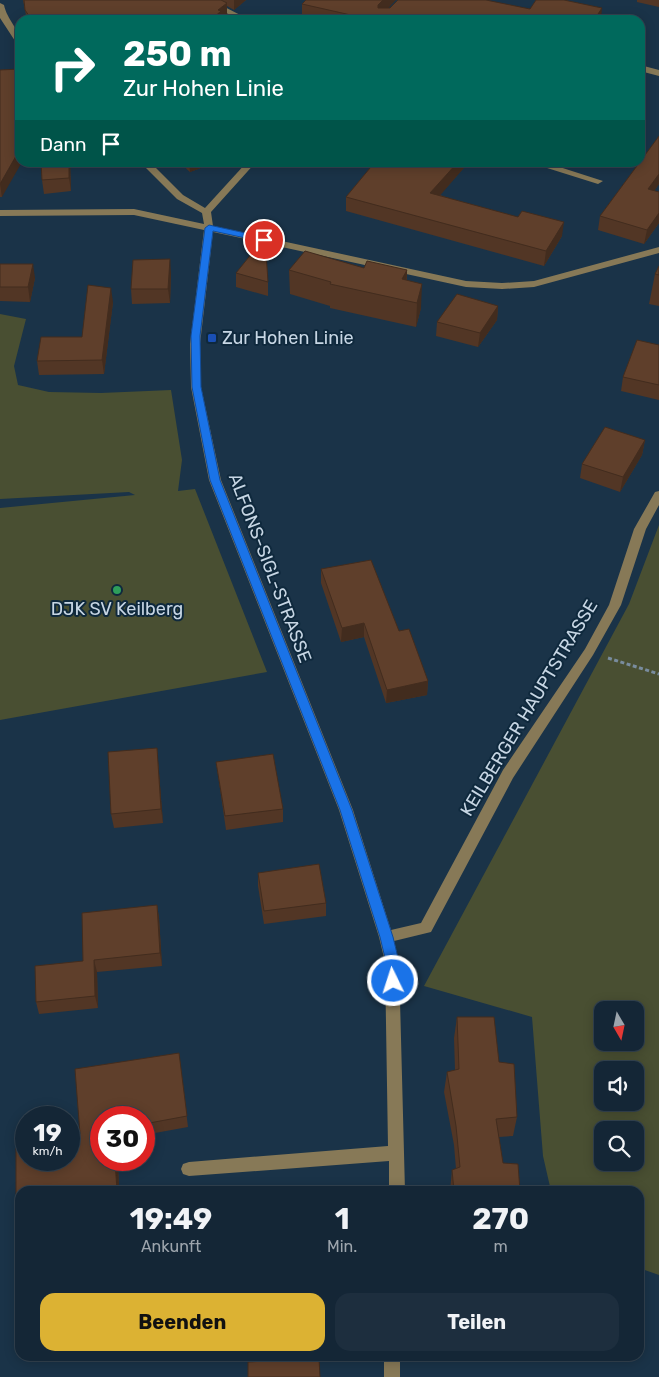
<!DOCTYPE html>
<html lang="de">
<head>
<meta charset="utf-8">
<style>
	:root { --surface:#142636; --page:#1d2e3e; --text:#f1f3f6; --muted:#9da5ad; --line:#334351; --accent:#dcb233 }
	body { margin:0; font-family:Rubik,sans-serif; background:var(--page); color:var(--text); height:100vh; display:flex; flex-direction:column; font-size:19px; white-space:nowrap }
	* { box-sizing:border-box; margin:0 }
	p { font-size:16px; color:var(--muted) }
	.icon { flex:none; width:28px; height:28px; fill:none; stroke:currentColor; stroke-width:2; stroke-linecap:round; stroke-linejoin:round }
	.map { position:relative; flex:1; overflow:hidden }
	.drawer { position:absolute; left:15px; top:1186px; width:629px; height:175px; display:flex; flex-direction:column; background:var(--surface); border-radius:15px; box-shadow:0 2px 12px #0003,0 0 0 1px var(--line) }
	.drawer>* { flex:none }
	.hud { position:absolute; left:15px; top:15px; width:630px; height:152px; border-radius:15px; box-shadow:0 2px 12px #0003,0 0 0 1px var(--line); background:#00695c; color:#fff; overflow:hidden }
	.needle { width:32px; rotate:171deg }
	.tools { position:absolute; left:594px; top:1001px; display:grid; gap:10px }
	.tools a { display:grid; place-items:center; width:50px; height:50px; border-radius:10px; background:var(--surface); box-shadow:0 2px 12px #0003,0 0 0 1px var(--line); font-size:25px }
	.speed { position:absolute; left:15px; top:1106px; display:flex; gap:10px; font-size:25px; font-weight:700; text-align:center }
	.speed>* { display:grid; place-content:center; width:65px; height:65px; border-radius:50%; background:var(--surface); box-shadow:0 2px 12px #0003,0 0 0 1px var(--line); line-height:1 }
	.speed small { font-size:12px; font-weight:400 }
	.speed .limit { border:8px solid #d22; background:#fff; color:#111 }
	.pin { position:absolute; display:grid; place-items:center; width:42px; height:42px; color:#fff; margin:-21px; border:2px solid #fff; border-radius:50%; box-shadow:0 1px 5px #0007 }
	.me { position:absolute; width:55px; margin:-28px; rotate:356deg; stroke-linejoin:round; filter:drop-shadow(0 0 4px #0008) }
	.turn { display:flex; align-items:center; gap:18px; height:105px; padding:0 25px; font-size:22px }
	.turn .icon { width:65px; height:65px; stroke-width:2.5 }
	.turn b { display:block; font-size:35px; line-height:42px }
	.then { display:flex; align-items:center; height:48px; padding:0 25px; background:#0003; gap:10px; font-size:19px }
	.eta { display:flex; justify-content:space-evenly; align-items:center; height:85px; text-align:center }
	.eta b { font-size:30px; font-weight:700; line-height:35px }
	.action { display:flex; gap:10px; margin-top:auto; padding:10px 25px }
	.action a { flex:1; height:58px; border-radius:15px; background:var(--accent); color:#111; font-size:20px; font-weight:700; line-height:58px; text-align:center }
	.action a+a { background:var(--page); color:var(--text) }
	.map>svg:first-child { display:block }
	.green { fill:#494f32; fill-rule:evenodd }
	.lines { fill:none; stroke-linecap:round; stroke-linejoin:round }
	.path { stroke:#798c9e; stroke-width:3; stroke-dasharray:4 2.5; stroke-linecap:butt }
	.minor { fill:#877957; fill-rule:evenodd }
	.wall { fill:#523625 }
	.shaded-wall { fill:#422c1e }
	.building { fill:#5f3f2b; stroke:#422c1e }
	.route { fill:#1a73e8; stroke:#114b97 }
	.transit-dot { fill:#1a4fb4; stroke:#0f293d; stroke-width:2 }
	.leisure-dot { fill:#2e9e5b; stroke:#0f293d; stroke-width:2 }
	.labels { text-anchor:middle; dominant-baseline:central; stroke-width:4; stroke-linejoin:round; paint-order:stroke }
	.poi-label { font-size:18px; fill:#c7d6e4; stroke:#0f293d; text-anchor:start }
	.street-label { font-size:18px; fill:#c7d6e4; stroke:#0f293d }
</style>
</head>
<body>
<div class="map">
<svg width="659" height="1377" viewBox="0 0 659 1377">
	<rect width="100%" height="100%" fill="#1a3348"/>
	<!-- green -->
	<path class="green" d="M0 314 26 319 14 366 18 385 49 392 101 393 171 390 182 460 178 491 195 489 267 672 0 720V508L135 495 129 492 0 499Z
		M659 525V1275L639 1268V1191H551L543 1156 532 1017 424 986 629 604ZM602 1010H635V1042H602ZM602 1070H635V1102H602ZM602 1130H635V1162H602Z"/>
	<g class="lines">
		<!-- path -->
		<path class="path" d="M608 658 659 674"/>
		<!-- minor -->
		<path class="minor" d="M201 0H211L250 20H240Z
			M0 3 4 5C7 20 20 29 20 44H17L0 18Z
			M640 65 659 70V76L640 71Z
			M140 162H150L183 195 205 208 247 162H256L211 212 213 226 466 281 502 283 534 281 659 247V253L534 287 502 289 466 287 213 232 200 344 201 387 221 480 353 810 391 930 421 923 503 770 585 649 609 605 634 529 655 492 659 491V505L646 529 621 605 593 655 513 778 431 932 394 941 399 962 405 1191H389V1161L189 1176 183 1174 181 1169 183 1164 189 1162 388 1146 385 962 379 937 339 810 209 480 191 387 190 344 204 230 134 215 0 216V210L134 209 204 224 202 213 177 199Z
			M528 162H544L603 181 598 184Z
			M384 1356H400V1377H384Z"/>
	</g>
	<!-- wall -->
	<path class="wall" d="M23 0H246L234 10 227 6V16L222 20H27Z
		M637 0H659V7L637 2Z
		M302 4 388 8 530 9 601 20H315L302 17Z
		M0 70 2 197H0Z
		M659 136V184L654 191 659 192V223L644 244 598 230 600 216Z
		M41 162H70L71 191 44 194 42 180Z
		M179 162H217L190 172Z
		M375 162H469L440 195 562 236 544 266 346 211V197Z
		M0 264 35 278 30 302 0 301Z
		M659 266V306L649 304 655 274Z
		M364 268 407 270V280L421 308 416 327 330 308V306L290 294 289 270Z
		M171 273 170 303 132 304 131 289Z
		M236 273 268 282V296L236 287Z
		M113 302 104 374 39 375 37 361 82 337Z
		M498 306 497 320 478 347 436 336 437 322Z
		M659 345V400L621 391 623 377Z
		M645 440 642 455 620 492 580 478 582 464Z
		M321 569 399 631 428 681 427 695 386 703 364 637 341 642 321 583Z
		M157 748 163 823 114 828 111 814Z
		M216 762 283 809V822L226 830 218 775Z
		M258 873 326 903V916L264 924 258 886Z
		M157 905 159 918 162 966 97 972 98 1008 39 1014 36 1002 83 961Z
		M457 1017 499 1062 517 1117 513 1136 499 1137 503 1163 520 1191H450L452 1170 456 1169 454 1145 444 1092 447 1072 455 1070 454 1038Z
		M179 1053 188 1127 144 1135V1118H101V1160H118L119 1191H20V1207L16 1197 26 1160 80 1134Z"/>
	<!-- shaded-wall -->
	<path class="shaded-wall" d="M234 0H246L234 10Z
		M383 0H396L378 19V5Z
		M227 3V16L222 20H211L218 10Z
		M602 8 601 20H594Z
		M20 149V162H22L2 197 0 184Z
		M69 162H70L71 191 69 178Z
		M189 162H217L190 172Z
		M458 162H469L430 207V193Z
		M659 174V184L646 203 648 189Z
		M659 213V223L644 244 647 230Z
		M564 222 562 236 544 266 546 251Z
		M170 259 171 273 170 303 168 289Z
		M33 264 35 278 30 302 28 287Z
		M407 270 406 294 402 279Z
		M422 284 421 308 416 327 417 303Z
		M111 288 113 302 104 374 102 360Z
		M498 306 497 320 478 347 480 333Z
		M645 440 642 455 620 492 623 477Z
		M364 623V637L341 642 342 628Z
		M428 681 427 695 386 703 387 690Z
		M157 748 158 761 163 823 161 809Z
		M157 905 159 918 162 966 160 953Z
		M94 960 97 972 98 1008 95 996Z
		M115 1160H118L119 1191H117Z"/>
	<!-- building -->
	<path class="building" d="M24 0H221L227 3 218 10 221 11 211 20H32L25 10Z
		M306 0H383L378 5V8H390L398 0H486L530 9 536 0H564L602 8 594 20H373L302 4Z
		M20 69V149L0 184V70Z
		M659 136V174L648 189 659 192V213L647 230 600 216Z
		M41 162H69V178L42 180Z
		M375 162H458L430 193 518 217 522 211 564 222 546 251 346 197Z
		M265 237 268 282 236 273Z
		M305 251 364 268 367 261 407 270 402 279 422 284 417 303 330 284 331 282 289 270Z
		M170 259 168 289H131L133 260Z
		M0 264H33L28 287H0Z
		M659 266V275L655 274Z
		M88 285 111 288 102 360 37 361 41 337H82Z
		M457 294 498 306 480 333 437 322Z
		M637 340 659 345V385L623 377Z
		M605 427 645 440 623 477 582 464Z
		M371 560 399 631 409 629 428 681 387 690 364 623 342 628 321 569Z
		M157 748 161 809 111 814 108 752Z
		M273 754 283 809 225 816 216 762Z
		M319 864 326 903 264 911 258 873Z
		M157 905 160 953 94 960 95 996 36 1002 35 966 83 961 82 913Z
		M457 1017H494L499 1062 514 1064 517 1117 496 1119 503 1163 518 1164 520 1191H454L452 1170 460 1167 456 1126 447 1072 459 1069Z
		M179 1053 187 1116 144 1124V1118H101V1160H115L117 1191H20V1197H16V1148L26 1147V1160H69V1135L80 1134 75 1069Z
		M319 1358 320 1377H248V1362Z"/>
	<!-- route -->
	<path class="route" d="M209 225 264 237 269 240 264 242 213 231 200 336 201 387 220 480 352 810 393 937 399 962V981L397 985 393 987 388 985 386 981V962L380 937 340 810 210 480 192 387 191 336 205 228Z"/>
	<!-- markers -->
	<rect class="transit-dot" x="207" y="333" width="10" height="10" rx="2.5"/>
	<circle class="leisure-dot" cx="117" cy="590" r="5"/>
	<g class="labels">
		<!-- poi labels -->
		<g class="poi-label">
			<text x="222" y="338">Zur Hohen Linie</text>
			<text x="117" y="609" text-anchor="middle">DJK SV Keilberg</text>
		</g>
		<!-- street labels -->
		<g class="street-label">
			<text transform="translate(270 568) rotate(69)">ALFONS-SIGL-STRASSE</text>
			<text transform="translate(529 708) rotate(-59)">KEILBERGER HAUPTSTRASSE</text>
		</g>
	</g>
</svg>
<div class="tools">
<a><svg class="needle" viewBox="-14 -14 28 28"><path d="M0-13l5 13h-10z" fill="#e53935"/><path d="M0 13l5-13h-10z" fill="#9da5ad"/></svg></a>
<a><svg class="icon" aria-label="sound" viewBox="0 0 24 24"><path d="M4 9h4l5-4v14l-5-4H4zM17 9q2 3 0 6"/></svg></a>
<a><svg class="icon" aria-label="search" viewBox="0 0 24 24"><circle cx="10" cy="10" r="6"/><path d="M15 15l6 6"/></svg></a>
</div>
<div class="speed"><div>19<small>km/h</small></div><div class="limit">30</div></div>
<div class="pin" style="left:264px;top:240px;background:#d93025"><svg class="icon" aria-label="arrive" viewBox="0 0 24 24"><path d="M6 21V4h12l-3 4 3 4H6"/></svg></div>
<svg class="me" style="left:393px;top:981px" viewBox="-20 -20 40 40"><circle r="17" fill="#1a73e8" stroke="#fff" stroke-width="3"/><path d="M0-11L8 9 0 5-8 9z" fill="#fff"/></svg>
<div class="hud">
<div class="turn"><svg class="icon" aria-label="right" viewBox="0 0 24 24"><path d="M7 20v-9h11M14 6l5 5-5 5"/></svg><div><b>250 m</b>Zur Hohen Linie</div></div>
<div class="then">Dann<svg class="icon" aria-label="arrive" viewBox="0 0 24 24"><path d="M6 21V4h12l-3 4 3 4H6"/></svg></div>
</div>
<section class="drawer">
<div class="eta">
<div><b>19:49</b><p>Ankunft</p></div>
<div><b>1</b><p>Min.</p></div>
<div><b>270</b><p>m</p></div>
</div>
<div class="action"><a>Beenden</a><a>Teilen</a></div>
</section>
</div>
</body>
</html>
